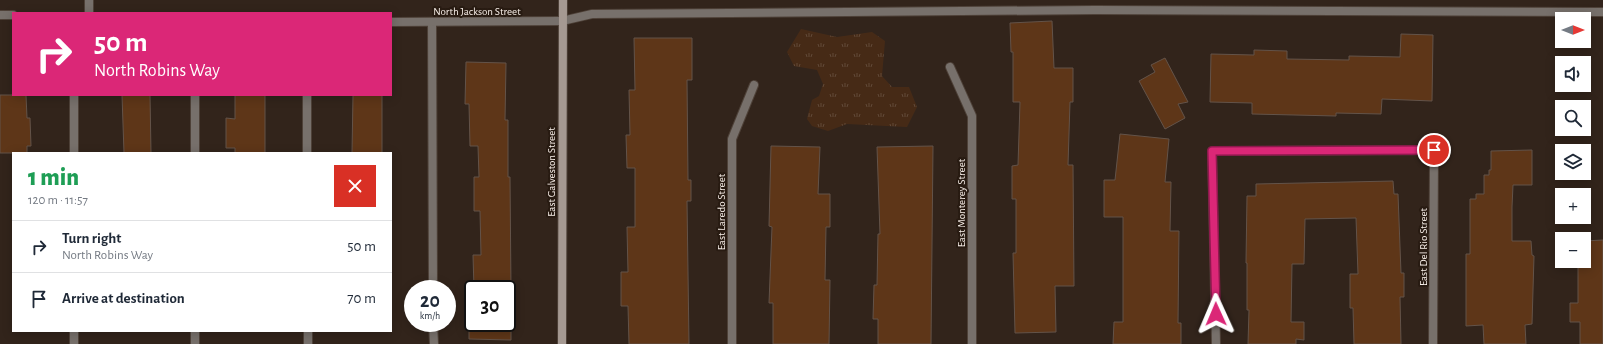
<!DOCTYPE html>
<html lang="en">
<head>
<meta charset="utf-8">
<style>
	:root { --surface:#fff; --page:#f2f2f3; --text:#1f2937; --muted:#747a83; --line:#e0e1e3 }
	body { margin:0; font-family:"Alegreya Sans",sans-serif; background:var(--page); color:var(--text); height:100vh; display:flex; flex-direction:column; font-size:15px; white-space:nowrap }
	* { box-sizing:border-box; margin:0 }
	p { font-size:13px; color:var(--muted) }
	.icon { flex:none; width:22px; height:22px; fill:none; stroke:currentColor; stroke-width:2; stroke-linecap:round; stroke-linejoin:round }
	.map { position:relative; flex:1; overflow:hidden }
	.panel { position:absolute; left:12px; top:152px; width:380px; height:180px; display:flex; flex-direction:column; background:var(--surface); border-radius:0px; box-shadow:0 2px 10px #0003 }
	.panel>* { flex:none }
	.banner { position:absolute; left:12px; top:12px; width:380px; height:84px; border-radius:0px; box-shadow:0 2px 10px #0003; background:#db2777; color:#fff; overflow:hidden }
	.needle { width:26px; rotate:90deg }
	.fabs { position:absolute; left:1555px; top:12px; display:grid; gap:8px }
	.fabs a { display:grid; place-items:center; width:36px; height:36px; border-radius:0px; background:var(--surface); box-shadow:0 2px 10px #0003; font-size:20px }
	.speed { position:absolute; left:404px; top:280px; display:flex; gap:8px; font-size:20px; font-weight:700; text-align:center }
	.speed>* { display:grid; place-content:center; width:52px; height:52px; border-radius:50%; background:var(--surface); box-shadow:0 2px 10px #0003; line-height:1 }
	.speed small { font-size:10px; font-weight:400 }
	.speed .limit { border:2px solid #111; border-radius:6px; background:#fff; color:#111 }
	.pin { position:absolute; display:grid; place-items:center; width:34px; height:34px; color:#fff; margin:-17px; border:2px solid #fff; border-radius:50%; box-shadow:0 1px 4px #0007 }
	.me { position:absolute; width:44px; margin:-22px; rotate:359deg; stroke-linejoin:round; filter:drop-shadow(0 0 3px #0008) }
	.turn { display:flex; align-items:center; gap:14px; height:84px; padding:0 16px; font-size:18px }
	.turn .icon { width:52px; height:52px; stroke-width:2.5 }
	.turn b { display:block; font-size:28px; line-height:34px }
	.round { display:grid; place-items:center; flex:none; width:42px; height:42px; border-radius:0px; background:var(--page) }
	.summary { display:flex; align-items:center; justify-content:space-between; height:68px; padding:0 16px }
	h1 { font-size:24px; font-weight:800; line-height:30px; color:#1e9e55 }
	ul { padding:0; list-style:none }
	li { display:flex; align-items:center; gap:12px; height:52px; padding:0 16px; border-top:1px solid var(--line) }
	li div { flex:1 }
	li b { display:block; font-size:15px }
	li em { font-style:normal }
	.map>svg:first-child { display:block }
	.park { fill:url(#park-tufts) }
	.building { fill:#5e3618; stroke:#635349 }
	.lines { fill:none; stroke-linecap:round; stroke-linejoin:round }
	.lane-casing { stroke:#4e4138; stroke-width:10 }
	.street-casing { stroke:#4e4138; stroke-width:10 }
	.secondary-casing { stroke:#4e4138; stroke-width:10 }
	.lane { stroke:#77706b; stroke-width:8 }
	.street { stroke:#77706b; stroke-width:8 }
	.secondary { stroke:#a59992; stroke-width:8 }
	.route-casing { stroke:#8e194d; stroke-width:10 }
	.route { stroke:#db2777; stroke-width:7 }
	.labels { text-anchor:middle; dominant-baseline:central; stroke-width:4; stroke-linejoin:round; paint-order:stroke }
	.street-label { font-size:11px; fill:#f9f0ea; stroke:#281b12 }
</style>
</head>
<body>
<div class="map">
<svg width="1603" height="344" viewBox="0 0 1603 344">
	<defs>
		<pattern id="park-tufts" width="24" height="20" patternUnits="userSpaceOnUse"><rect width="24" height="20" fill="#462a16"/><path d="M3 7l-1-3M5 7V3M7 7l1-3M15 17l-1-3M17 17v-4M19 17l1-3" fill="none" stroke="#614938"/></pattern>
	</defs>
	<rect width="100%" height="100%" fill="#32241b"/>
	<!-- park -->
	<path class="park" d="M801 29 837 37 872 32 885 41 882 76 892 87H909L917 107 907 127 847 124 828 131 812 126 807 119 812 100 819 96 823 84 817 70 794 66 787 52Z"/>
	<!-- building -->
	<path class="building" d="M1052 21 1054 68H1073V102H1070L1068 165H1073L1074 286H1055L1056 332 1015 333 1013 253H1016V199H1012V166L1018 165 1020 102H1013V52H1011L1010 23Z
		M1401 34 1433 35 1432 101 1382 99 1381 114 1336 113V116L1252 114V103L1210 102 1211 54 1254 55V50L1287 51V59L1349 60V56L1400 57Z
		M634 38H692V80H687L688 180H691V201H687L689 344H629L628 306H621V272H628L627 227H635V168H627L626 135H630L629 90H635Z
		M1165 58 1188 102 1178 104 1185 118 1165 129 1139 81 1155 72 1151 65Z
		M466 62 506 63 505 120H508V177H510L511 289H474L473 255H481L480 211H474V177H479L478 146H470L469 104H465Z
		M0 95H26L27 118H30L31 146H27V153H0Z
		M122 95H150L151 153H124Z
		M235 95H265V153H235V148H226V118L235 119Z
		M353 95H382V153H352Z
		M1120 134 1169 139 1165 182H1171L1170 231H1179L1178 323H1181V344H1113L1114 322H1123V217H1104V180H1115Z
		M771 146 820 147 818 194H830V227H826L825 280H830L829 344H773V303H769L772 227 769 226Z
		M933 146 931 344H878V319H873L874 285H877L878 234H880L877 147Z
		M1532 150V185H1513L1512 207V241H1531L1532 255 1534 256 1532 324 1525 325 1526 344H1484L1483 325 1466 326V254H1470V199H1476V194H1484V175H1489V170H1491V151Z
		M1393 181 1394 194H1398L1401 273H1404V297H1400L1401 344H1354L1353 308H1350V274H1358L1356 218 1305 219 1304 264H1292L1291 322H1304V340L1296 339V344H1248L1249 310H1247V263H1246L1247 196H1256V184Z
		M1603 240V344H1580V322H1570V303H1578V261H1584V241Z
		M469 323H511V340L469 339Z"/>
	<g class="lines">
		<defs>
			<path id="lane" d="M562 21 592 14 1095 10 1603 12
				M432 22 433 289
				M195 95V153
				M433 323 434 344
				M195 331V344"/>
			<path id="street" d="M89 0V13
				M0 15H13
				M391 22 562 21
				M950 67 972 116V344
				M307 95V153
				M74 153V95
				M308 331V344
				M74 344V331
				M732 344V139L754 85
				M1216 344 1212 151 1434 150 1433 344"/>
			<path id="secondary" d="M562 344 563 0"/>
		</defs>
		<!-- lane casing -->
		<use href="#lane" class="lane-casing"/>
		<!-- street casing -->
		<use href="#street" class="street-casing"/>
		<!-- secondary casing -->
		<use href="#secondary" class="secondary-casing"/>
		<!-- lane -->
		<use href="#lane" class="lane"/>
		<!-- street -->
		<use href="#street" class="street"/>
		<!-- secondary -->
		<use href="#secondary" class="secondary"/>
	</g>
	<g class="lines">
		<defs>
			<path id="route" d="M1216 314 1212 151 1434 150"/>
		</defs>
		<!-- route casing -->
		<use href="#route" class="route-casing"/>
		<!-- route -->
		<use href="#route" class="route"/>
	</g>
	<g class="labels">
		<!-- street labels -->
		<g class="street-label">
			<text x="477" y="11">North Jackson Street</text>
			<text transform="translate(551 172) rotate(-90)">East Galveston Street</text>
			<text transform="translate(961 203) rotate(-90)">East Monterey Street</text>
			<text transform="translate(721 212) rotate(-90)">East Laredo Street</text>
			<text transform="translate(1423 247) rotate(-90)">East Del Rio Street</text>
		</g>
	</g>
</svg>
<div class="fabs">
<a><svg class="needle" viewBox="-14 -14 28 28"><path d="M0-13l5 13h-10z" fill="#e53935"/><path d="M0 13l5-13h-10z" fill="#747a83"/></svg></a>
<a><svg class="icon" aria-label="sound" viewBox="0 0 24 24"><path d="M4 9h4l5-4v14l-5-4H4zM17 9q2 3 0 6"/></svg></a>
<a><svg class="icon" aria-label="search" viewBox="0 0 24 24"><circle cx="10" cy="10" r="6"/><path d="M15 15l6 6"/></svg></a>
<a><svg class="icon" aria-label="layers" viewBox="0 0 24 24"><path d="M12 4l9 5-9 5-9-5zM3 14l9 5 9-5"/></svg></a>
<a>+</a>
<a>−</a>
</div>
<div class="speed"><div>20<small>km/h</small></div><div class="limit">30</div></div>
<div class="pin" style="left:1434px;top:150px;background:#d93025"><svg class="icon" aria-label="arrive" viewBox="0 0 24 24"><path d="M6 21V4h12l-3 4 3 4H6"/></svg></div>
<svg class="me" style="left:1216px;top:314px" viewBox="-20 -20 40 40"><path d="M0-17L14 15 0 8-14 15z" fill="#db2777" stroke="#fff" stroke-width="4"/></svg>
<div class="banner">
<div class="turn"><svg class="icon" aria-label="right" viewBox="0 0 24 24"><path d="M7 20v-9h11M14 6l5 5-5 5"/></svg><div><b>50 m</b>North Robins Way</div></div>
</div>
<section class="panel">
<div class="summary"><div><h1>1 min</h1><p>120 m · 11:57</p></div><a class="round" style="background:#d93025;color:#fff"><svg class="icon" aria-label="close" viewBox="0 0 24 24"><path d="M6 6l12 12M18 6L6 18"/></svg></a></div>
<ul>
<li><svg class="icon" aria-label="right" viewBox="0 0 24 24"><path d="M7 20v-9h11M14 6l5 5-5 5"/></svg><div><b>Turn right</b><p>North Robins Way</p></div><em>50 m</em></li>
<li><svg class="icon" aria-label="arrive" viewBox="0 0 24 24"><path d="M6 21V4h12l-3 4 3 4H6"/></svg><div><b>Arrive at destination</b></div><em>70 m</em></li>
</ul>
</section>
</div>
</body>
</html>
